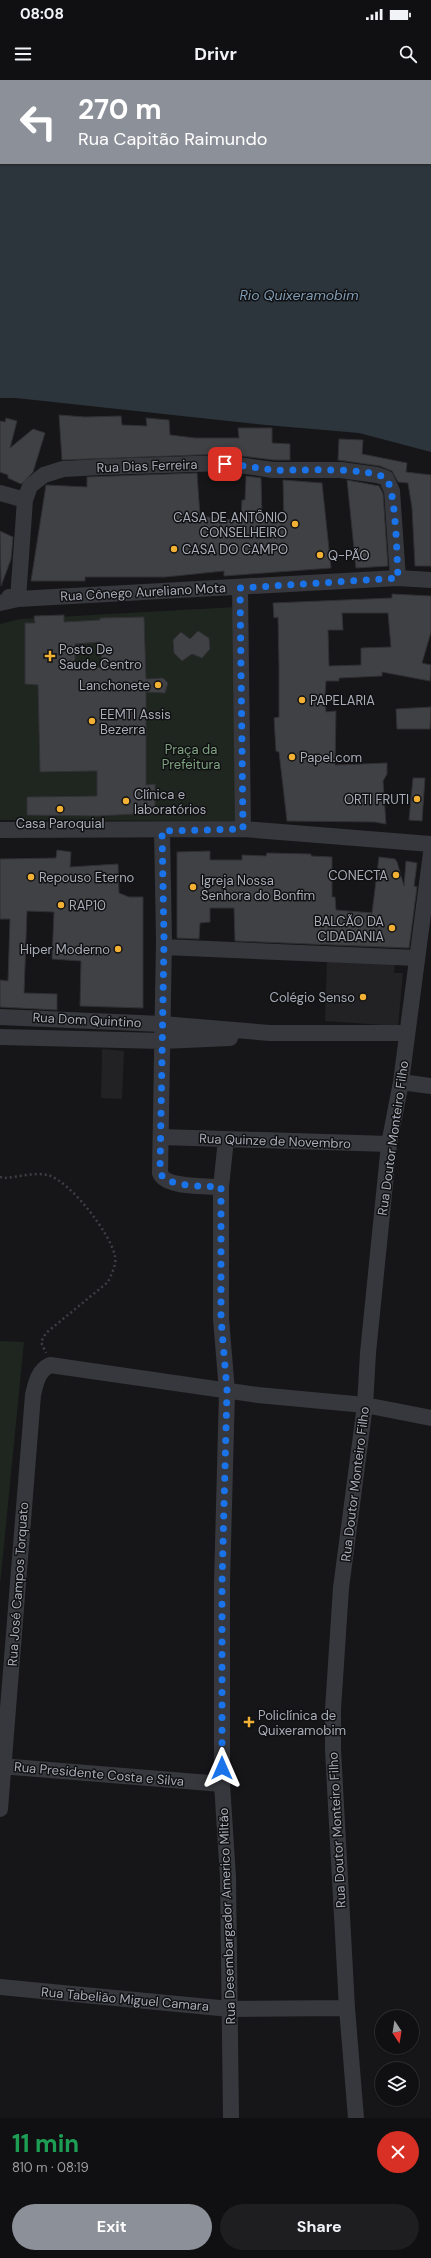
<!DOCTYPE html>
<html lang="en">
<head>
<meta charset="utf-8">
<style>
	:root { --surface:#101012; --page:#1e1e20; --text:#f1f3f6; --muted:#9c9d9f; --line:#303032; --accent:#8c9099 }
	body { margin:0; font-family:"DM Sans",sans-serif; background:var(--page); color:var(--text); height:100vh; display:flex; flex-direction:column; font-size:15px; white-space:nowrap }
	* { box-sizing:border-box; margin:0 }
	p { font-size:13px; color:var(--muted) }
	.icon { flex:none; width:22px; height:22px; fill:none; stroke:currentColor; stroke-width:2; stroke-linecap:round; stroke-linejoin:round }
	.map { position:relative; height:2038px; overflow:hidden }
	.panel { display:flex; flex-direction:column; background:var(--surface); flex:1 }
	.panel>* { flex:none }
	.guide { position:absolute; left:0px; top:0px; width:431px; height:84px; box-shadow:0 1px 3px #0004,0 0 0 1px var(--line); background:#8c9099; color:#fff; overflow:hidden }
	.needle { width:26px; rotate:168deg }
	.controls { position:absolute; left:375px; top:1930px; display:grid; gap:8px }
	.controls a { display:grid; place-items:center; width:44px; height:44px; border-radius:50%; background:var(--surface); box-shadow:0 1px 3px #0004,0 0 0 1px var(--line); font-size:20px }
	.pin { position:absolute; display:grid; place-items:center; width:34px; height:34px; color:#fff; margin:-17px; border-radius:8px; box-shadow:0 2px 6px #0006 }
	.me { position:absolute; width:44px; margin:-22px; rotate:0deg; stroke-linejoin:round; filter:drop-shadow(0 0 3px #0008) }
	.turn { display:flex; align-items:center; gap:14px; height:84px; padding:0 12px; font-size:18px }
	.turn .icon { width:52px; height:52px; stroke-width:2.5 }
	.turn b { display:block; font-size:28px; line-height:34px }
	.round { display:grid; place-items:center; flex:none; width:42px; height:42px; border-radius:21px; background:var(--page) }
	.summary { display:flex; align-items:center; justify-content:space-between; height:68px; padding:0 12px }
	h1 { font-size:24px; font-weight:700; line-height:30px; color:#1e9e55 }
	.button { display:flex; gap:8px; margin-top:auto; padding:8px 12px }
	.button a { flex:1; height:46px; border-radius:24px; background:var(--accent); color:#fff; font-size:16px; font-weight:700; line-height:46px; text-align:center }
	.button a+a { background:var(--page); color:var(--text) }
	.status { display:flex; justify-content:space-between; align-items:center; height:28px; padding:0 20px; background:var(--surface); direction:ltr }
	.status svg { height:11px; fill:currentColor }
	header { display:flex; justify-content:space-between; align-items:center; height:52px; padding:0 12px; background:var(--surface); font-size:18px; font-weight:700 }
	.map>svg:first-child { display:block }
	.built { fill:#222225 }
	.green { fill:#1e261f }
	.water { fill:#2c353c; fill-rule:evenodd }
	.building { fill:#404145; stroke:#303034; fill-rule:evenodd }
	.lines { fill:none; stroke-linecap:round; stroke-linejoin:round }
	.path { stroke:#3d3f44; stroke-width:2.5; stroke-dasharray:2 3; stroke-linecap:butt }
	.minor { stroke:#37383d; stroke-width:16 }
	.route { stroke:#1a73e8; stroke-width:7; stroke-dasharray:0 12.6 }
	.poi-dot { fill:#f2b134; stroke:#111113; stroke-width:1.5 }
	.labels { text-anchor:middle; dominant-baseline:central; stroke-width:3; stroke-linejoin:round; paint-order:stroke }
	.street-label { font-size:13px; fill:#a8adb8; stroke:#111113 }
	.poi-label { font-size:13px; fill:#a8adb8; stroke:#111113; text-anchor:start }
	.park-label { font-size:13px; fill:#7fa381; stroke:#111113 }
	.water-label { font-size:14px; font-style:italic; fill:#7f9bb3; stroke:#111113 }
</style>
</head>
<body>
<div class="status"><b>08:08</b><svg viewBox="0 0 49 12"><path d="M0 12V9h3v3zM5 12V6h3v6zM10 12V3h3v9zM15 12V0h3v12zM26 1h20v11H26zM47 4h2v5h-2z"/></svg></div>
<header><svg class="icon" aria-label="menu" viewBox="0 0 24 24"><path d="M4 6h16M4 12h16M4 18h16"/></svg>Drivr<svg class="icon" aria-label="search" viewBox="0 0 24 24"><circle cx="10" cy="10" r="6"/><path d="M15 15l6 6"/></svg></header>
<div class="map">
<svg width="431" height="2038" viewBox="0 0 431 2038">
	<rect width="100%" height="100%" fill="#161618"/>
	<!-- built -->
	<path class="built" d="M327 878 395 883 394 893H403L398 946 325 941Z
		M102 969 124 971 122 1019 101 1018Z"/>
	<!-- green -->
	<path class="green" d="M236 527 237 741 0 740V544L20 539Z
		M0 1261 24 1262 0 1505Z"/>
	<!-- water -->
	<path class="water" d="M0 0H431V372L359 353 266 345 16 318H0ZM1 1H430V83H1Z"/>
	<!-- building -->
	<path class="building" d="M59 335 85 337 121 336 122 345 147 346 146 338 169 340 170 355 195 358H239L238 348H272V363L290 364V380H274L225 374 62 380Z
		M6 338 17 341 10 368 33 349 45 353 33 392 21 404 8 398V395L0 392V341L5 342Z
		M339 359 363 360 362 374 407 383 406 392 431 395V486H415L412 428 408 403 398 402 392 391 380 386 338 380Z
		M197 393 200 436 241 441 242 420H245L246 396 261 398 262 437 284 441 283 400 322 403 331 488 224 496V491L165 497H85V501H31L46 405 87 407V397Z
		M347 400 379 406 383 413 388 486 356 488Z
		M0 451 13 457 11 479 1 506Z
		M392 514 431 516V552L422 583 431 585 430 601 382 592V596L339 598V601H326L325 615 326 632 336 631 335 685 387 683V694L383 701 386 744 375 742 287 741 279 672 276 671 274 638 279 637V586L278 537 274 538 273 523 392 518ZM342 533H388L391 567 361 568V585L329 586 328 550H343Z
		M64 535V542L100 540V538L144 537 146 599 163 598 168 603 165 613 146 612V705L155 704V733L97 736 27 735V717L97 716V691L40 692 38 605 25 604V543H35L34 536ZM101 562 102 587 75 588V564Z
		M198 551 209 558 210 569 202 578 192 574 182 581 174 573 173 560 181 552 190 559Z
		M431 627 430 649H397L396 629Z
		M413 698H425L422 741 409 740Z
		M57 770 71 772 70 787 118 784 119 813 129 817H143V928L80 926 81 881 52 879 54 832 27 831 24 913 57 914V930L0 927V900L8 901 10 839H0V779L56 778Z
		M210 771V780H242V775L266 776 267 773 311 774V776L332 777V817H335L336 830 372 833 379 777 395 779 397 782 404 806 406 781 417 783 414 806 417 807 409 868 235 861 234 828H210V842L200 843 199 859 177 858V772Z"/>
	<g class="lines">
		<!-- path -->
		<path class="path" d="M0 1097 5 1098C18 1097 35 1092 48 1095 71 1102 110 1153 115 1176 117 1184 111 1195 108 1202L46 1253 41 1262 46 1273"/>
		<!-- minor -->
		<path class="minor" d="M0 413 25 420
			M240 508 243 749
			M9 517 18 519 398 498 431 500
			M0 523 18 519 25 420 30 406 44 395 63 389 101 387 225 383 273 390H341L377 395 386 398 392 411 398 498
			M0 750 243 749 431 764
			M162 751 164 860 160 1093C165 1108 207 1106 221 1107
			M164 867 417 878
			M0 937 162 944 270 953H407
			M0 957 162 961 230 958
			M401 1002 431 1006
			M161 1057 389 1064
			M226 1059 221 1107V1239L227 1311 222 1503V1704L228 1797 231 2038
			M0 1686 222 1704
			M0 1729 33 1315C36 1302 38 1291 50 1285L258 1315 365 1325 431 1338
			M0 1907 230 1929 347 1928
			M356 2038 347 1928 333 1670V1629L341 1508 365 1325 368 1273 389 1064 401 1002 431 773"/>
	</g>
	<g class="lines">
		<!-- route -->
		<path class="route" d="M222 1688V1503L227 1310 221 1239V1107C207 1106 165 1108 160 1092L164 860 162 751 243 749 240 508 398 498C397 481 396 408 386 399 373 386 295 391 274 390 258 388 242 385 225 384"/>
	</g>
	<!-- markers -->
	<g class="poi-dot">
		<circle cx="295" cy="444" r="4"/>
		<circle cx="174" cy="469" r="4"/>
		<circle cx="320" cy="475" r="4"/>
		<path d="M48 570h4v4h4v4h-4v4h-4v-4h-4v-4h4z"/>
		<circle cx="158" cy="605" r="4"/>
		<circle cx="302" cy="620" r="4"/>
		<circle cx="92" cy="641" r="4"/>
		<circle cx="292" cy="677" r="4"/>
		<circle cx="417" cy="719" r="4"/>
		<circle cx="126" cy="721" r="4"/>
		<circle cx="60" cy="729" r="4"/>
		<circle cx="396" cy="795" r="4"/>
		<circle cx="31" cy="797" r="4"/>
		<circle cx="193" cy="807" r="4"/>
		<circle cx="61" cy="825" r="4"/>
		<circle cx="392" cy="848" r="4"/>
		<circle cx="118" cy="869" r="4"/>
		<circle cx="363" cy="917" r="4"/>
		<path d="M247 1636h4v4h4v4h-4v4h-4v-4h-4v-4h4z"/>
	</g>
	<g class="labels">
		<!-- street labels -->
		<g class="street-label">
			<text transform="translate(147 386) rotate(-2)">Rua Dias Ferreira</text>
			<text transform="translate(143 512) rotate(-3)">Rua Cônego Aureliano Mota</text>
			<text transform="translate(87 940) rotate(3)">Rua Dom Quintino</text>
			<text transform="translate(393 1058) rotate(-82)">Rua Doutor Monteiro Filho</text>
			<text transform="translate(275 1061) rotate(2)">Rua Quinze de Novembro</text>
			<text transform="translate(355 1404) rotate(-83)">Rua Doutor Monteiro Filho</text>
			<text transform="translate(18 1504) rotate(-86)">Rua José Campos Torquato</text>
			<text transform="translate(99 1694) rotate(5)">Rua Presidente Costa e Silva</text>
			<text transform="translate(337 1750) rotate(-93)">Rua Doutor Monteiro Filho</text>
			<text transform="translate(227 1836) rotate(-92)">Rua Desembargador Americo Miltão</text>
			<text transform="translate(125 1919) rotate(5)">Rua Tabelião Miguel Camara</text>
		</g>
		<!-- poi labels -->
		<g class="poi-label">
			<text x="287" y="437" text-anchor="end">CASA DE ANTÔNIO<tspan x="287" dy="15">CONSELHEIRO</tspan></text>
			<text x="182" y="469">CASA DO CAMPO</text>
			<text x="328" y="475">Q-PÃO</text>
			<text x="59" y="569">Posto De<tspan x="59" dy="15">Saude Centro</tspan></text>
			<text x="150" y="605" text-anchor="end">Lanchonete</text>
			<text x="310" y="620">PAPELARIA</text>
			<text x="100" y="634">EEMTI Assis<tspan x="100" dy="15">Bezerra</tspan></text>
			<text x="300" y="677">Papel.com</text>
			<text x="134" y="714">Clínica e<tspan x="134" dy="15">laboratórios</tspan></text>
			<text x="409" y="719" text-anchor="end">ORTI FRUTI</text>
			<text x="60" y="743" text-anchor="middle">Casa Paroquial</text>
			<text x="388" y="795" text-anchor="end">CONECTA</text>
			<text x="39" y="797">Repouso Eterno</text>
			<text x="201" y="800">Igreja Nossa<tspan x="201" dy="15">Senhora do Bonfim</tspan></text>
			<text x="69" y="825">RAP10</text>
			<text x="384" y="841" text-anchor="end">BALCÃO DA<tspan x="384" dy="15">CIDADANIA</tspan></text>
			<text x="110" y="869" text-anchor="end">Hiper Moderno</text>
			<text x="355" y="917" text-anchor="end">Colégio Senso</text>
			<text x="258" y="1635">Policlínica de<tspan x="258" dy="15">Quixeramobim</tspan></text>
		</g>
		<!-- park labels -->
		<g class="park-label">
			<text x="191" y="669">Praça da<tspan x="191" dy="15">Prefeitura</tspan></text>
		</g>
		<!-- water labels -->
		<g class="water-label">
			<text x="299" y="215">Rio Quixeramobim</text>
		</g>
	</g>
</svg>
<div class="controls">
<a><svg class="needle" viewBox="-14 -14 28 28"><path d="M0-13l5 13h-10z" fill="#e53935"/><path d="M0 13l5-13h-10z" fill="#9c9d9f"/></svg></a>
<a><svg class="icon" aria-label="layers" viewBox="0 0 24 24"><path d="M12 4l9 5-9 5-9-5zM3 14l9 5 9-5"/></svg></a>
</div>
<div class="pin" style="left:225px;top:384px;background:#d93025"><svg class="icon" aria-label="arrive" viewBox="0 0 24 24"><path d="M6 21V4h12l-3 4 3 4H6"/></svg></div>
<svg class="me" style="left:222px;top:1688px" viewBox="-20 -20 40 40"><path d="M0-17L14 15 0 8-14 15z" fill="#1a73e8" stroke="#fff" stroke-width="4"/></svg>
<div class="guide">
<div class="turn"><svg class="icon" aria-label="left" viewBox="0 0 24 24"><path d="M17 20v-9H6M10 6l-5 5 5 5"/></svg><div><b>270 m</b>Rua Capitão Raimundo</div></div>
</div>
</div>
<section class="panel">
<div class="summary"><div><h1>11 min</h1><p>810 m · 08:19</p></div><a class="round" style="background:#d93025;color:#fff"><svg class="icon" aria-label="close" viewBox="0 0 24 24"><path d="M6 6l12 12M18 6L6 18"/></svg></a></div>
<div class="button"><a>Exit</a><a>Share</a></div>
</section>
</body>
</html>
